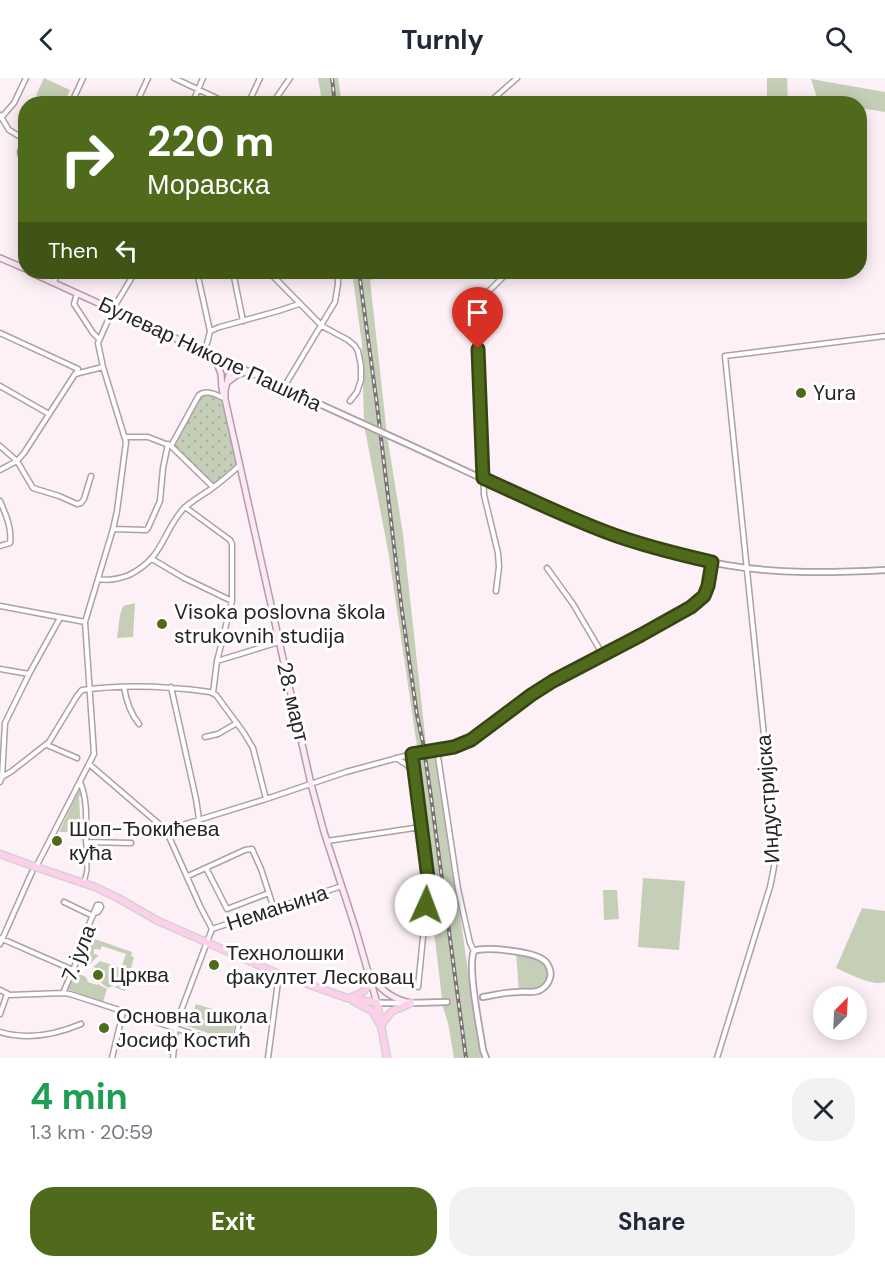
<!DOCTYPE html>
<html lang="en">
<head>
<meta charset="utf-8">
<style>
	:root { --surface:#fff; --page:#f2f2f3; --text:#1f2937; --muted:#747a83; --accent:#506a1c }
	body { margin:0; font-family:"DM Sans",sans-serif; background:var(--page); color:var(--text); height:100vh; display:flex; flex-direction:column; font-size:22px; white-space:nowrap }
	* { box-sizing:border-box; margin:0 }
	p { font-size:20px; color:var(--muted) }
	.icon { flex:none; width:33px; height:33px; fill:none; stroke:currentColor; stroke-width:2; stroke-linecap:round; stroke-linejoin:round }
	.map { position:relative; height:980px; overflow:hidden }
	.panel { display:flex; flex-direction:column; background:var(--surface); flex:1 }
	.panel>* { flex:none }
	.banner { position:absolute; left:18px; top:18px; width:849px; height:183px; border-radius:24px; box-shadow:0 3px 15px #0003; background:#506a1c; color:#fff; overflow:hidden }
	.needle { width:39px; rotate:24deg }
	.controls { position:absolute; left:813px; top:908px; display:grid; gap:12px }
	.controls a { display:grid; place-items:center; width:54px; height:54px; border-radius:50%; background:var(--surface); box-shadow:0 3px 15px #0003; font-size:30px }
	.pin { position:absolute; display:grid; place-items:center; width:51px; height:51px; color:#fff; margin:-62px -26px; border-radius:50% 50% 50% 0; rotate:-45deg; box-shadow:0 0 6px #0007 }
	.pin .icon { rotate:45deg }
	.me { position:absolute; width:66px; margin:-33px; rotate:2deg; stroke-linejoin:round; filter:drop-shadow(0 0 4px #0008) }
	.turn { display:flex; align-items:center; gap:21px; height:126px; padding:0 30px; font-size:27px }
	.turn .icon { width:78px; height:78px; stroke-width:2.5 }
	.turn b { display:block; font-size:42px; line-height:51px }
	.then { display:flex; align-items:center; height:57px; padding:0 30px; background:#0003; gap:12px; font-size:22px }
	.round { display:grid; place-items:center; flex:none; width:63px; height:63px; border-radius:24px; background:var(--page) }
	.head { display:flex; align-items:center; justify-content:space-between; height:102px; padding:0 30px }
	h1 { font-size:36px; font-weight:700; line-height:45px; color:#1e9e55 }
	.cta { display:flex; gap:12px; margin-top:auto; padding:12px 30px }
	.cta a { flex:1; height:69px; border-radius:24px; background:var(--accent); color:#fff; font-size:24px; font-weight:700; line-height:69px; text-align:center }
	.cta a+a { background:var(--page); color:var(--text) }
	header { display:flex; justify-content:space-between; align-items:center; height:78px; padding:0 30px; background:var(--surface); font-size:27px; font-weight:700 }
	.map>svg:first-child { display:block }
	.green { fill:#c5cfb7 }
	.park { fill:url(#park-dots) }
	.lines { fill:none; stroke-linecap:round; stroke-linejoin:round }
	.tertiary-tunnel { stroke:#d3c7cd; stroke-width:4.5; stroke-dasharray:4.5 2; stroke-linecap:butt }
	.pedestrian-casing { stroke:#afa0a8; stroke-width:6 }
	.minor-casing { stroke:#afa0a8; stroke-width:7 }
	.tertiary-casing { stroke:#afa0a8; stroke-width:8 }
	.secondary-casing { stroke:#afa0a8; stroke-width:8 }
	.primary-casing { stroke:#d4d3d4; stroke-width:9 }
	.pedestrian { stroke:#fff; stroke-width:3 }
	.minor { stroke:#fff; stroke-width:4 }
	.tertiary { stroke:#fff; stroke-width:4.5 }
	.secondary { stroke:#ffe7f5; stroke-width:5 }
	.primary { stroke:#fecfeb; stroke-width:6 }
	.rail-casing { stroke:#7b7276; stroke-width:4 }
	.rail { stroke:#fff; stroke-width:1.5; stroke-dasharray:4.5; stroke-linecap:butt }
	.tertiary-bridge-casing { stroke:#afa0a8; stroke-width:8; stroke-linecap:butt }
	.tertiary-bridge { stroke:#fff; stroke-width:4.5 }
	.route-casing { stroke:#344512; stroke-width:15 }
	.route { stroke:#506a1c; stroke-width:10 }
	.poi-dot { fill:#506a1c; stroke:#fff; stroke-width:2 }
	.labels { text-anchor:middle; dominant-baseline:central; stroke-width:6; stroke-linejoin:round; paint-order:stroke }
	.street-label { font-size:21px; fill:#292326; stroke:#fff }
	.poi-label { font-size:21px; fill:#292326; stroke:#fff; text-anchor:start }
</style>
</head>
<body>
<header><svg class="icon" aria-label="back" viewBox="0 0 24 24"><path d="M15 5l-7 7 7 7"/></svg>Turnly<svg class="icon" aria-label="search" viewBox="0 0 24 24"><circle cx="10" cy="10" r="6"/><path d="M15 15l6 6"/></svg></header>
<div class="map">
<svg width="885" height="980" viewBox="0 0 885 980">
	<defs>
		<pattern id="park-dots" width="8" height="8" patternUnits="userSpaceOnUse" patternTransform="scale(1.5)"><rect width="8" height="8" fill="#c5cfb7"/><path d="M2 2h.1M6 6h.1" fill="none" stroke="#a9b19d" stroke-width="1.8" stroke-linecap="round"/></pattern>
	</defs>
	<rect width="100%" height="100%" fill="#fdf0f7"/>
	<!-- green -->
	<path class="green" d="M44 0 70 12 64 25H53L36 17Z
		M318 0H338L342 25H322Z
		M767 0H787L788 25H767Z
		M811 1 885 14V34L860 30V26L832 25 818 23Z
		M352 194H398L370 202 387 357 403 456 426 666 437 672C452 775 465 878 481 980H454L448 945 443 929 413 677 418 675 389 478 364 346 362 266Z
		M135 525 133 559 117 560 120 537 123 528Z
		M80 713 82 718H79L81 757 70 754H59L78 714Z
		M643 800 685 803 679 872 638 869Z
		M603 812H617L619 841 604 842Z
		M862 830 885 833V904C873 909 848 895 836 890Z
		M89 859 132 874 131 878 134 879 125 913 114 909 119 907V909L122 910 124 906 120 904 108 910 101 905 104 901 105 893 93 889 100 883 121 890 126 876 102 868 100 872 96 871H94V876L99 877 89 887 79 884Z
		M516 874 546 883 551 899 538 913 519 914Z
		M74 894 86 899 88 904 97 907 98 906 107 911 103 924 67 911Z
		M196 926 236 938C234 947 234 959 227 965L228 959 226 958V956L223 955 221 963 211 959V956L181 946 182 941 190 943Z"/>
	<!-- park -->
	<path class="park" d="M203 314 225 321 239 388 213 409 171 368Z"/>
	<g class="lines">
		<!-- tertiary-tunnel -->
		<path class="tertiary-tunnel" d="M447 924 483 919"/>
		<defs>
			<path id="pedestrian" d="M84 805 87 792 86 764"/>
			<path id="minor" d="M174 0 229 26
				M71 26 83 0
				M136 26 148 0
				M192 26 203 0
				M248 26 260 0
				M272 26 290 0
				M498 26 492 22 517 0
				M0 37 9 52 24 61 20 74 26 98
				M1 40 14 25 26 0
				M197 194 210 253 208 262 204 273
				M233 194 243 243
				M269 194 322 248 348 262 355 268 358 273 361 288V302L357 314 350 323
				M54 204 58 194
				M77 215 74 226 93 255 99 261
				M210 253 220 249 278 233 299 226
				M0 255 78 291 76 296
				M0 308 49 336
				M284 309 335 224 338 206V194
				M125 359H148L171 368 213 409
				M0 368 17 383 33 410 59 418 77 426 81 425 84 421 91 398
				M171 368 199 317C207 311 216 317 224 320
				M0 392 17 383 24 375 75 296 103 289
				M0 423C6 437 12 450 10 465L0 468
				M185 429 230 462 232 466V523L217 583 213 615
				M113 451 146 452 148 450 160 423 163 390 168 366
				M152 481 184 500 232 523
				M547 490 573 526 603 577
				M98 501C109 503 119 501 129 497 164 480 162 454 184 430 192 423 202 417 211 411 221 404 230 396 239 388
				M496 513 499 489 498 475 484 417 483 394 478 285 479 258 483 221 488 214 508 194
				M0 528 85 544
				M217 583 279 564
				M0 591 29 596
				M124 609C126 622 130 635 139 646
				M171 609 196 721 199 741
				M205 659 218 656 237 645
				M47 667 77 680
				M437 672 458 811 470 865 474 873
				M412 676 428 809 418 909
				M396 680 407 687 413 694
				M89 686 166 752 200 828 212 851 176 946 173 980
				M2 699 12 693 49 664 77 618 82 612C125 606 167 608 210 614L216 617 244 655 253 670 266 721
				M0 704 2 699 5 645 29 596 60 540
				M80 704C88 722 86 745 86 764L131 765
				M166 752 266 721 346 694 412 676 454 669 471 662 531 617 553 603 641 557 691 529 704 518 708 508 713 484
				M327 763 421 749
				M36 789 94 676 85 544 113 451 117 433 126 364 103 289 98 265 113 231 135 194
				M206 790 227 831 269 815
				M188 798 245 772 252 771 261 791 274 831
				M64 824 93 838
				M212 851 342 808
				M0 860 73 892
				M0 866 32 794
				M0 912 10 917 63 915 70 916 230 968 233 967 236 961 239 944
				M63 915 85 864 88 849 97 827H100L101 829 98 834 94 835
				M0 936 7 916
				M0 954C27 962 55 957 81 946
				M112 980 123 934
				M268 980 279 896
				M717 980 770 809C773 794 778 776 773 762L766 693V677L725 278 885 258"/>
			<path id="tertiary" d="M232 286 359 344
				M390 358C499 407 607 466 726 487 778 496 832 495 885 492
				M483 919C495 917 507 914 519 914 526 913 531 915 538 913 543 911 548 907 550 900 552 893 548 884 542 881 532 874 485 868 474 873 467 889 480 951 483 972L486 980
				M377 925H411L447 924"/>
			<path id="secondary" d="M0 180 26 191
				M30 194 232 286
				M214 277 221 296 222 311 225 321 311 706 324 754 355 849 377 925
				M229 303 238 296 250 293
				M225 318V312L232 286
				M373 901C383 914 395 922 411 925"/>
			<path id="primary" d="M0 776 30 787 95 809 118 820 158 843 279 896 347 920 377 925 387 980
				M351 919C367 914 367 911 370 896
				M353 923 372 933 379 945
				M381 947 391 934 411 925"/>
		</defs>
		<!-- pedestrian casing -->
		<use href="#pedestrian" class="pedestrian-casing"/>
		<!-- minor casing -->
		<use href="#minor" class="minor-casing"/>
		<!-- tertiary casing -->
		<use href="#tertiary" class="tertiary-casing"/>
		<!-- secondary casing -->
		<use href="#secondary" class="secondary-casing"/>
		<!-- primary casing -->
		<use href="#primary" class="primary-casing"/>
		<!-- pedestrian -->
		<use href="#pedestrian" class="pedestrian"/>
		<!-- minor -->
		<use href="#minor" class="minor"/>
		<!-- tertiary -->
		<use href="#tertiary" class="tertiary"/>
		<!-- secondary -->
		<use href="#secondary" class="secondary"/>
		<!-- primary -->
		<use href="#primary" class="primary"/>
		<defs>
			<path id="rail" d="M332 0 335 26
				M359 194 377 327 401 526 417 637 423 665 431 719 466 980"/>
		</defs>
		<!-- rail casing -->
		<use href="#rail" class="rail-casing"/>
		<!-- rail -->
		<use href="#rail" class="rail"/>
		<defs>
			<path id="tertiary-bridge" d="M359 344 390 358"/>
		</defs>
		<!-- tertiary-bridge casing -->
		<use href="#tertiary-bridge" class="tertiary-bridge-casing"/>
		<!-- tertiary-bridge -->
		<use href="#tertiary-bridge" class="tertiary-bridge"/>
	</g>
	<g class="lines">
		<defs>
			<path id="route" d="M426 827 428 810V800L412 676 454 669 471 662 531 617 553 603 641 557 691 529 704 518 708 508 712 484C677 476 640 467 606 454 564 438 524 419 483 400L478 271"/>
		</defs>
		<!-- route casing -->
		<use href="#route" class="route-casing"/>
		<!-- route -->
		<use href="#route" class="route"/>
	</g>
	<!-- markers -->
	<g class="poi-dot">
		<circle cx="801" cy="315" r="6"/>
		<circle cx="162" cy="546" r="6"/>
		<circle cx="57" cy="763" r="6"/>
		<circle cx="214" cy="887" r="6"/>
		<circle cx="98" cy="897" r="6"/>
		<circle cx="104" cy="950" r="6"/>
	</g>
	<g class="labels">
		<!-- street labels -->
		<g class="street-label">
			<text transform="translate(210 276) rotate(25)">Булевар Николе Пашића</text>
			<text transform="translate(293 624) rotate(77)">28. март</text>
			<text transform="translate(768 721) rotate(-94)">Индустријска</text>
			<text transform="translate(277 830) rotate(-18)">Немањина</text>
			<text transform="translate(79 875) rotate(-69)">7. јула</text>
		</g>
		<!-- poi labels -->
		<g class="poi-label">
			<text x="813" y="315">Yura</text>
			<text x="174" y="534">Visoka poslovna škola<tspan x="174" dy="24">strukovnih studija</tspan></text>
			<text x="69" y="751">Шоп-Ђокићева<tspan x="69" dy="24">кућа</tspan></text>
			<text x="226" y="875">Технолошки<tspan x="226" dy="24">факултет Лесковац</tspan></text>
			<text x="110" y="897">Црква</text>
			<text x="116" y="938">Основна школа<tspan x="116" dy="24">Јосиф Костић</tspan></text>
		</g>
	</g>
</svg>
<div class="controls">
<a><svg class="needle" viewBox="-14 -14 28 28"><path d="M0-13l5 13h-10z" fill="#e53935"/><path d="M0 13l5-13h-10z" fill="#747a83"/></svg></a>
</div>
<div class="pin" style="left:478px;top:271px;background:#d93025"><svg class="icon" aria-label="arrive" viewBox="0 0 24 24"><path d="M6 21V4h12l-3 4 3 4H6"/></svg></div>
<svg class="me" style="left:426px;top:827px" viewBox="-20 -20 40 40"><circle r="19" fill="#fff"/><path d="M0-13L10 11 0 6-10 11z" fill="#506a1c"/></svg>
<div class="banner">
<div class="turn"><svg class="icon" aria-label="right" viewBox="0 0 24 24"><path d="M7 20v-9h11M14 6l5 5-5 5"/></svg><div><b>220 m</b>Моравска</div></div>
<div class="then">Then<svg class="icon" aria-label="left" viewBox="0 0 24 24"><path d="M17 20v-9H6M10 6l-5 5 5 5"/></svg></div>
</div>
</div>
<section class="panel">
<div class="head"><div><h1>4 min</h1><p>1.3 km · 20:59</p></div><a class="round"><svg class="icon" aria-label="close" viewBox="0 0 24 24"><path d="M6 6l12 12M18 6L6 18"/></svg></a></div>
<div class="cta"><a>Exit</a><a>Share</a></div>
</section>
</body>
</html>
